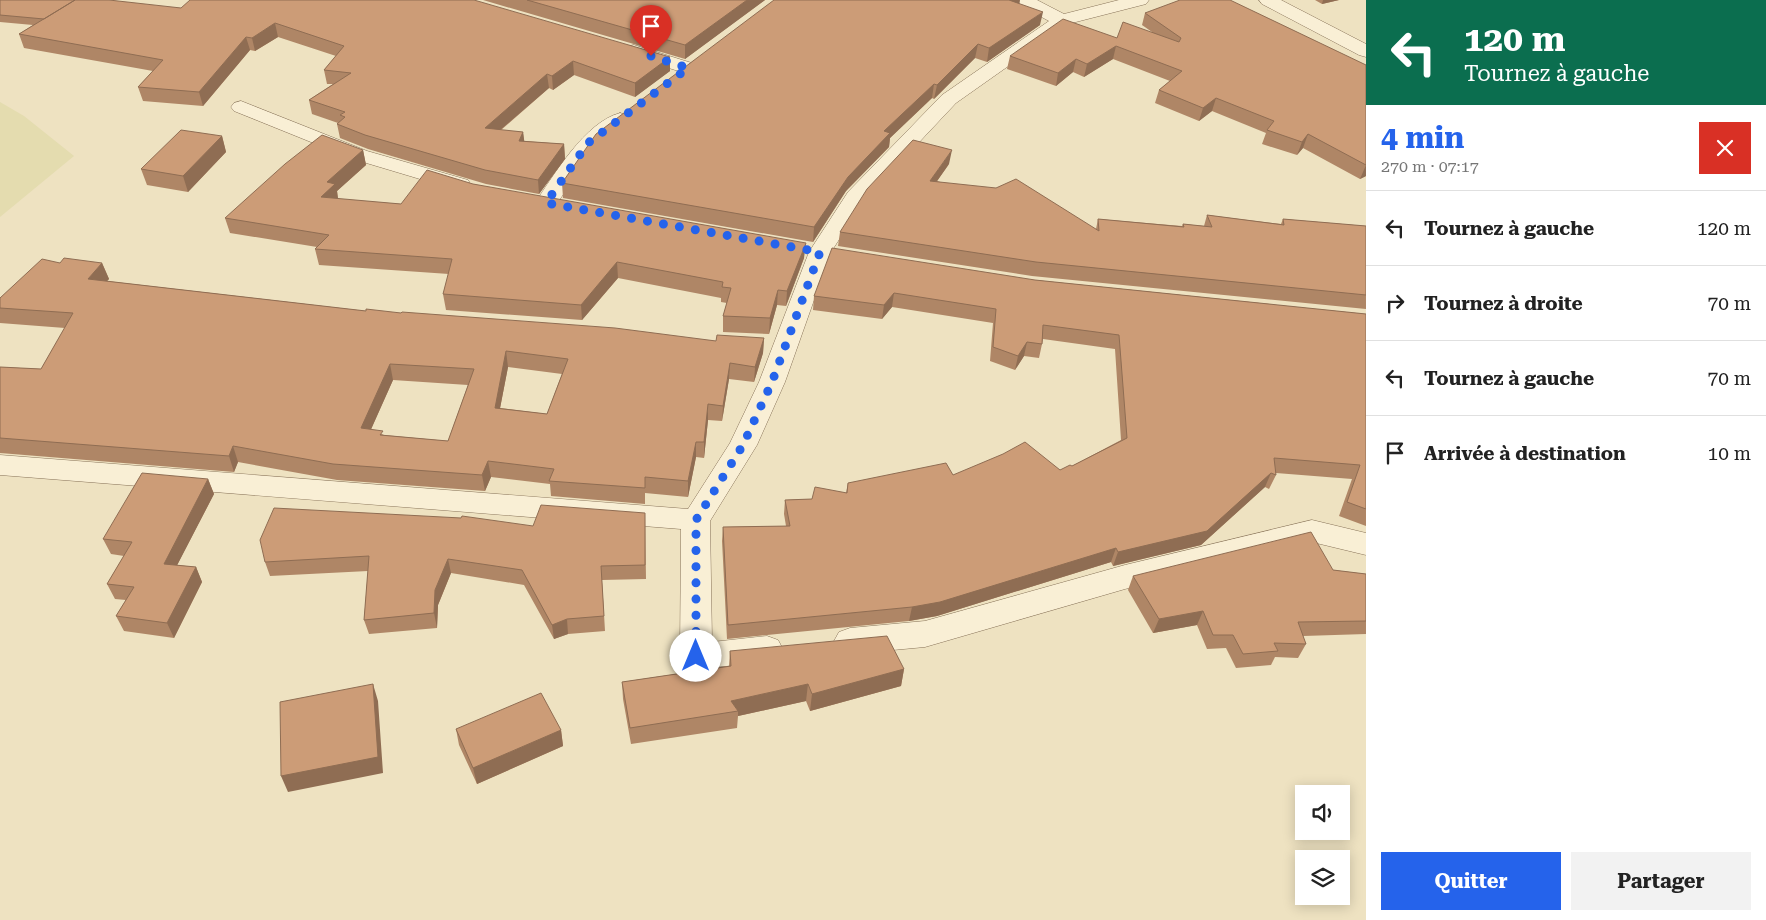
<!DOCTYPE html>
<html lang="fr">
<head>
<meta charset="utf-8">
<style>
	:root { --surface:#fff; --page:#f2f2f2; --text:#222; --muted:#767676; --line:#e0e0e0; --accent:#2563eb }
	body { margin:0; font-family:"Roboto Serif",serif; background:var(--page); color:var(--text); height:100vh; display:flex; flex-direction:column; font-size:19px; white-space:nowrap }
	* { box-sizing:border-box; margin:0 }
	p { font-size:16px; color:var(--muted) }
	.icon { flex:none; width:28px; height:28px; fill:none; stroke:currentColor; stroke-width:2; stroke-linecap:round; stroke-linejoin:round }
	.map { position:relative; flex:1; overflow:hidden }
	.sheet { display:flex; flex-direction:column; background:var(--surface); width:400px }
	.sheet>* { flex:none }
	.top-card { background:#0b6e4f; color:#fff; overflow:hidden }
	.fabs { position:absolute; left:1295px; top:785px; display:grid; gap:10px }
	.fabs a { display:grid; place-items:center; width:55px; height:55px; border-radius:0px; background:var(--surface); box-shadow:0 2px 12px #0003; font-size:25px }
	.pin { position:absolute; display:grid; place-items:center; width:42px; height:42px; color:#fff; margin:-51px -21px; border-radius:50% 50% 50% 0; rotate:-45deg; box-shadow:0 0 5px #0007 }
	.pin .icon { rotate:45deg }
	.me { position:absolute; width:55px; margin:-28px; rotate:0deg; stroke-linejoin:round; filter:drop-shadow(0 0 4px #0008) }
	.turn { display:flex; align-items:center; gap:18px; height:105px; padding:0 15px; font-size:22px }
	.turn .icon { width:65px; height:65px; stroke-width:2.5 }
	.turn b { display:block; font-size:35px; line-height:42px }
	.round { display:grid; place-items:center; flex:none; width:52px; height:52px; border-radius:0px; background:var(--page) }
	.summary { display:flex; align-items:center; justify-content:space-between; height:85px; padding:0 15px }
	h1 { font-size:30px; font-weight:700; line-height:38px; color:var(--accent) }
	.button { display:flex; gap:10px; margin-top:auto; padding:10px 15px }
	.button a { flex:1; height:58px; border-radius:0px; background:var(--accent); color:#fff; font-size:20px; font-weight:700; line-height:58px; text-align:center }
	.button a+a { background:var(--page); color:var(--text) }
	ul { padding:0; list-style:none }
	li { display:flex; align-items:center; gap:15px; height:75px; padding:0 15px; border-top:1px solid var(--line) }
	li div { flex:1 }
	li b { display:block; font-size:19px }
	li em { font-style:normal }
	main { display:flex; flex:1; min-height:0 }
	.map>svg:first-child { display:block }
	.farmland { fill:#e4dcaf }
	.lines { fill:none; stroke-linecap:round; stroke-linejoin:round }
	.minor-casing { stroke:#887359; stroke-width:1 }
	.minor { fill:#f9efd5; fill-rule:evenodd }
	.wall { fill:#af8666; fill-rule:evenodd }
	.shaded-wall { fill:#8f6d53 }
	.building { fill:#cc9c77; stroke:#8f6d53; fill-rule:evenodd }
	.route { stroke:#2563eb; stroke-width:9; stroke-dasharray:0 16.2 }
</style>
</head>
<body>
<main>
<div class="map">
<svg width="1366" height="920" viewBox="0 0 1366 920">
	<rect width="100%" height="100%" fill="#eee2c1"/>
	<!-- farmland -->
	<path class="farmland" d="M0 102 24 116 74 156 0 217Z"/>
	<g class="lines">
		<defs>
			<path id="minor" d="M1014 0H1037L1064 14 1119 0H1149L1146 4 1068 24 956 103 864 201 831 252 785 382 757 445 710 521 712 642 767 636 778 640 783 649 778 658 767 662 696 669 685 665 680 656 681 529 0 475V455L688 509 730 443 759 382 809 252 848 192 942 95 1049 21 1017 4Z
				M1259 0H1281L1366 44V57L1359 55 1262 4Z
				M634 45 695 64 698 68 695 72 688 74 627 55 625 51 627 47Z
				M241 101 367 151 468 180 471 185 468 190 460 191 353 159 234 111 231 107 234 103Z
				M620 113 627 115 630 119 627 123 595 147 554 208 546 210 538 208 535 203C554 175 585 122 620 113Z
				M1312 520 1366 533V555L1312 542 1125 589 925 647 850 654 839 650 834 641 839 632 850 628 925 621 1125 565Z"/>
		</defs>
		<!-- minor casing -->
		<use href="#minor" class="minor-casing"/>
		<!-- minor -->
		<use href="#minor" class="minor"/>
	</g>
	<!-- wall -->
	<path class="wall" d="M0 0 181 8 670 57V71L635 97 574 75 553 90 549 88 501 130 523 132 524 141 564 144 565 159 539 194 486 184 368 149 340 138 337 124 338 123 312 114 309 100 333 84H327L324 70 336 56 278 37 255 51 250 50 203 106 143 101 138 87 153 71 24 48 19 34 33 25 0 22Z
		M483 0H765L685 59Z
		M1315 0H1339L1322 4Z
		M1019 4 1040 25 987 62 975 58 934 99 932 98 890 138 889 147 846 191 813 242 563 198 562 183Z
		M1145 13 1366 65V176L1360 179 1303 148 1297 155 1262 144 1266 133 1212 111 1199 121 1155 103 1159 90 1170 81 1113 59 1084 77 1073 72 1056 86 1007 69 1010 56 1152 32 1142 25Z
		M222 136 226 152 188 192 147 185 141 169Z
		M363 150 366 165 337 191 338 199 401 204 473 184 804 258 786 306 777 305 769 334 723 332V316L727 303 721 302V298L618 278 582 320 446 310 443 294 449 274 319 265 315 249 317 247 230 233 225 218Z
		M949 164 937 181 1096 229 1098 219 1182 226 1183 224 1204 226 1207 215 1281 224 1283 219 1366 226V309L1032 276 838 246 840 232Z
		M60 263H102L109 279 107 281 366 311 716 341 764 338 763 353 754 382 729 379 722 421 708 420 704 458 696 457 688 497 645 493V504L551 496 550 484 491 477 485 491 337 480 238 462 234 472 0 453V367L41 369 65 328 0 323V298ZM508 367 562 374 547 414 500 408ZM393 380 468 385 448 441 384 435 371 429Z
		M1035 280 1366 314V526L1339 516 1352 479 1276 473V475L1269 489 1265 487 1201 545 1113 566 1111 562 937 616 909 621 727 639 722 541 723 527 786 526 784 514 785 500 812 499 846 493 848 483 953 475 1060 470 1072 466 1121 440 1115 349 1043 339 1042 344 1039 358 1024 356 1015 370 990 361 993 323 892 307 882 319 813 310 814 296Z
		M208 479 214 494 177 565 196 567 202 582 174 638 124 631 116 616 126 600 115 599 107 584 124 556 111 554 103 539Z
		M645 513 646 579 602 580 605 631 568 634 554 639 524 585 451 573 438 605 437 628 369 634 364 620 368 571 270 576 265 562 533 526Z
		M1333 570 1366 574V634L1303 636 1306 644 1298 658 1275 657 1271 665 1236 668 1226 648 1207 649 1197 625 1153 633 1128 590 1133 576Z
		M730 651 904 669 901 686 810 711 806 701 738 716 737 728 631 744 623 699 622 682 729 666Z
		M456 729 561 730 563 746 477 784 459 745Z"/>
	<!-- shaded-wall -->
	<path class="shaded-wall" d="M747 0H765L685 59V45Z
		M1006 0H1020L1019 7Z
		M1323 0H1339L1322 4Z
		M1043 12 1040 25 987 62 989 48Z
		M275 23 278 37 255 51 252 38Z
		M246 37 250 50 203 106 199 92Z
		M978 44 975 58 934 99 937 85Z
		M1116 46 1113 59 1084 77 1087 64Z
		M670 57V71L635 97V83Z
		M1076 59 1073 72 1056 86 1058 73Z
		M573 61 574 75 553 90 552 76Z
		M547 74 549 88 486 142 485 128Z
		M934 84 932 98 890 138 889 147 846 191 813 242 814 227 848 177 884 131Z
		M1216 98 1212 111 1199 121 1203 108Z
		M523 132 525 146 519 141Z
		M1308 134 1303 148 1297 155 1302 142Z
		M222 136 226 152 188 192 183 176Z
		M564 144 565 159 539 194 538 180Z
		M363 150 366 165 337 191 338 199 321 197 327 182Z
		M952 150 949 164 928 194 930 181Z
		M1366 165V176L1360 179Z
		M806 243 804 258 786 306 787 291Z
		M617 262 618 278 582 320 581 305Z
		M102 263 109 279 94 294 88 279Z
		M778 290 777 305 769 334 770 318Z
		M894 293 892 307 882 319 884 305Z
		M764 338 763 353 754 382 755 367Z
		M1027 342 1024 356 1015 370 1018 356Z
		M506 351 508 367 497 424 495 408Z
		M730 363 729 379 722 421 723 406Z
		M390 364 393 380 365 443 361 428Z
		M708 404V420L704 458V442Z
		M696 442V457L688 497V481Z
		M233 446 238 462 234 472 229 456Z
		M488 461 491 477 485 491 482 475Z
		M1271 473 1265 487 1201 545 1113 566 1118 552Z
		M208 479 214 494 170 579 164 564Z
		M1116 548 1111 562 937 616 909 621 912 607Z
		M448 559 451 573 438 605 437 628 434 613 435 590Z
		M196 567 202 582 174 638 167 623Z
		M1203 611 1197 625 1153 633 1159 619Z
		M567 619 568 634 554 639 552 625Z
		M904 669 901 686 810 711 812 694Z
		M373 684 378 701 383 773 288 792 281 776Z
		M808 684 806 701 738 716V711L731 701Z
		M561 730 563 746 477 784 473 768Z"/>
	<!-- building -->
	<path class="building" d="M0 0H75L44 19 0 15Z
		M75 0H109L181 8 190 0H474L670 57 635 83 573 61 552 76 547 74 485 128 523 132 519 141 564 144 538 180 485 170 365 135 337 124 345 117 340 115 345 112 309 100 351 73 324 70 344 46 275 23 252 38 246 37 199 92 138 87 163 60 19 34Z
		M527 0H747L685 45Z
		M774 0H1009L1043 12 989 48 978 44 937 85 934 84 884 131 890 133 848 177 814 227 562 183 596 134Z
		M1180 0H1230L1366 65V165L1308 134 1302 142 1267 130 1274 121 1216 98 1203 108 1159 90 1182 71 1116 46 1087 64 1076 59 1058 73 1010 56 1063 19 1117 38 1123 22 1179 42 1181 38 1145 13Z
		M181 130 222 136 183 176 141 169Z
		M322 135 363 150 327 182 335 184 321 197 401 204 427 170 473 184 806 243 787 291 778 290 770 318 723 316 731 288 722 287 723 282 617 262 581 305 443 294 452 259 315 249 329 235 225 218 285 164Z
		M913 140 952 150 930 181 996 188 1016 179 1099 231 1098 219 1184 227 1183 224 1212 227 1207 215 1284 225 1283 219 1366 226V295L1036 262 840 232 867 189Z
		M832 248 1035 280 1366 314V509L1347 502 1360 465 1274 458 1276 475 1271 473 1207 531 1118 552 1116 548 940 602 912 607 728 625 723 527 790 526 785 500 812 499 815 487 847 493 848 483 946 463 953 475 1003 454 1025 442 1060 470 1070 465 1072 466 1127 438 1119 335 1043 325 1042 344 1027 342 1018 356 993 347 996 309 894 293 884 305 814 296Z
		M64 258 102 263 88 279 366 311V309L401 313 402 312 615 328 716 341 717 335 764 338 755 367 730 363 723 406 708 404 704 442H696L688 481 645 477V488L549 481 554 469 488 461 482 475 333 464 233 446 229 456 0 438V367L41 369 73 313 0 308V298L42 259 60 263ZM506 351 568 359 547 414 495 408ZM390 364 474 369 448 441 380 435 383 431 361 428Z
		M142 473 208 479 164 564 196 567 167 623 116 616 134 587 107 584 132 542 103 539Z
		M541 505 645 513V565L601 566 604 616 567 619 552 625 522 570 448 559 435 590 434 613 364 620 369 556 265 562 260 540 274 508 461 518 462 516 533 526Z
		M1311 532 1333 570 1366 574V621L1298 622 1306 644 1274 643 1278 651 1243 654 1233 635H1213L1203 611 1159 619 1133 576Z
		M887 636 904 669 812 694 808 684 731 701 738 711 630 728 622 682 731 666 730 651Z
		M373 684 378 757 281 776 280 702Z
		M541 693 561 730 473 768 456 729Z"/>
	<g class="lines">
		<!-- route -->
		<path class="route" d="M651 56 688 68 588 143 546 203 820 252 772 382 743 445 696 520V656"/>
	</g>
</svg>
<div class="fabs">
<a><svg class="icon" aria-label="sound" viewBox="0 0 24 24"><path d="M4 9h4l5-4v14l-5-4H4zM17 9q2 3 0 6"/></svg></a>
<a><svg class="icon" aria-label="layers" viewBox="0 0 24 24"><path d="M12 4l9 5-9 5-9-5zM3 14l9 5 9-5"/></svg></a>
</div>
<div class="pin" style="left:651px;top:56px;background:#d93025"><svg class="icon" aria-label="arrive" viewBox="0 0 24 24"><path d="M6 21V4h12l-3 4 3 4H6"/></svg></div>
<svg class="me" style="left:696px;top:656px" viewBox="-20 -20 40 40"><circle r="19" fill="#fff"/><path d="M0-13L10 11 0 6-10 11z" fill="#2563eb"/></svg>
</div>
<section class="sheet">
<div class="top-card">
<div class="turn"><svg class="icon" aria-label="left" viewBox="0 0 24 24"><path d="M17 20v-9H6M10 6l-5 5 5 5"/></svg><div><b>120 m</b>Tournez à gauche</div></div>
</div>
<div class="summary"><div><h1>4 min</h1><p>270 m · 07:17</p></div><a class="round" style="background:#d93025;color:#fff"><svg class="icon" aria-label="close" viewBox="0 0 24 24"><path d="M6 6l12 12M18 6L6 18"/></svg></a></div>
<ul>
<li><svg class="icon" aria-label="left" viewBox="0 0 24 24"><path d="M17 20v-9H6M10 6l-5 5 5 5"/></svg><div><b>Tournez à gauche</b></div><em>120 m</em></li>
<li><svg class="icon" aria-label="right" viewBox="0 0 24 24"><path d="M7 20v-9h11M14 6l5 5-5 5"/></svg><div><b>Tournez à droite</b></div><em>70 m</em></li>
<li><svg class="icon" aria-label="left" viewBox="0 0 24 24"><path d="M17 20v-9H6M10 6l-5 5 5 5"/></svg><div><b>Tournez à gauche</b></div><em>70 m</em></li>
<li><svg class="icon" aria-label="arrive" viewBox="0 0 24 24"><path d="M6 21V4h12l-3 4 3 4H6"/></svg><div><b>Arrivée à destination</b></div><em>10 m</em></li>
</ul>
<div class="button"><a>Quitter</a><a>Partager</a></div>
</section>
</main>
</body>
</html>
